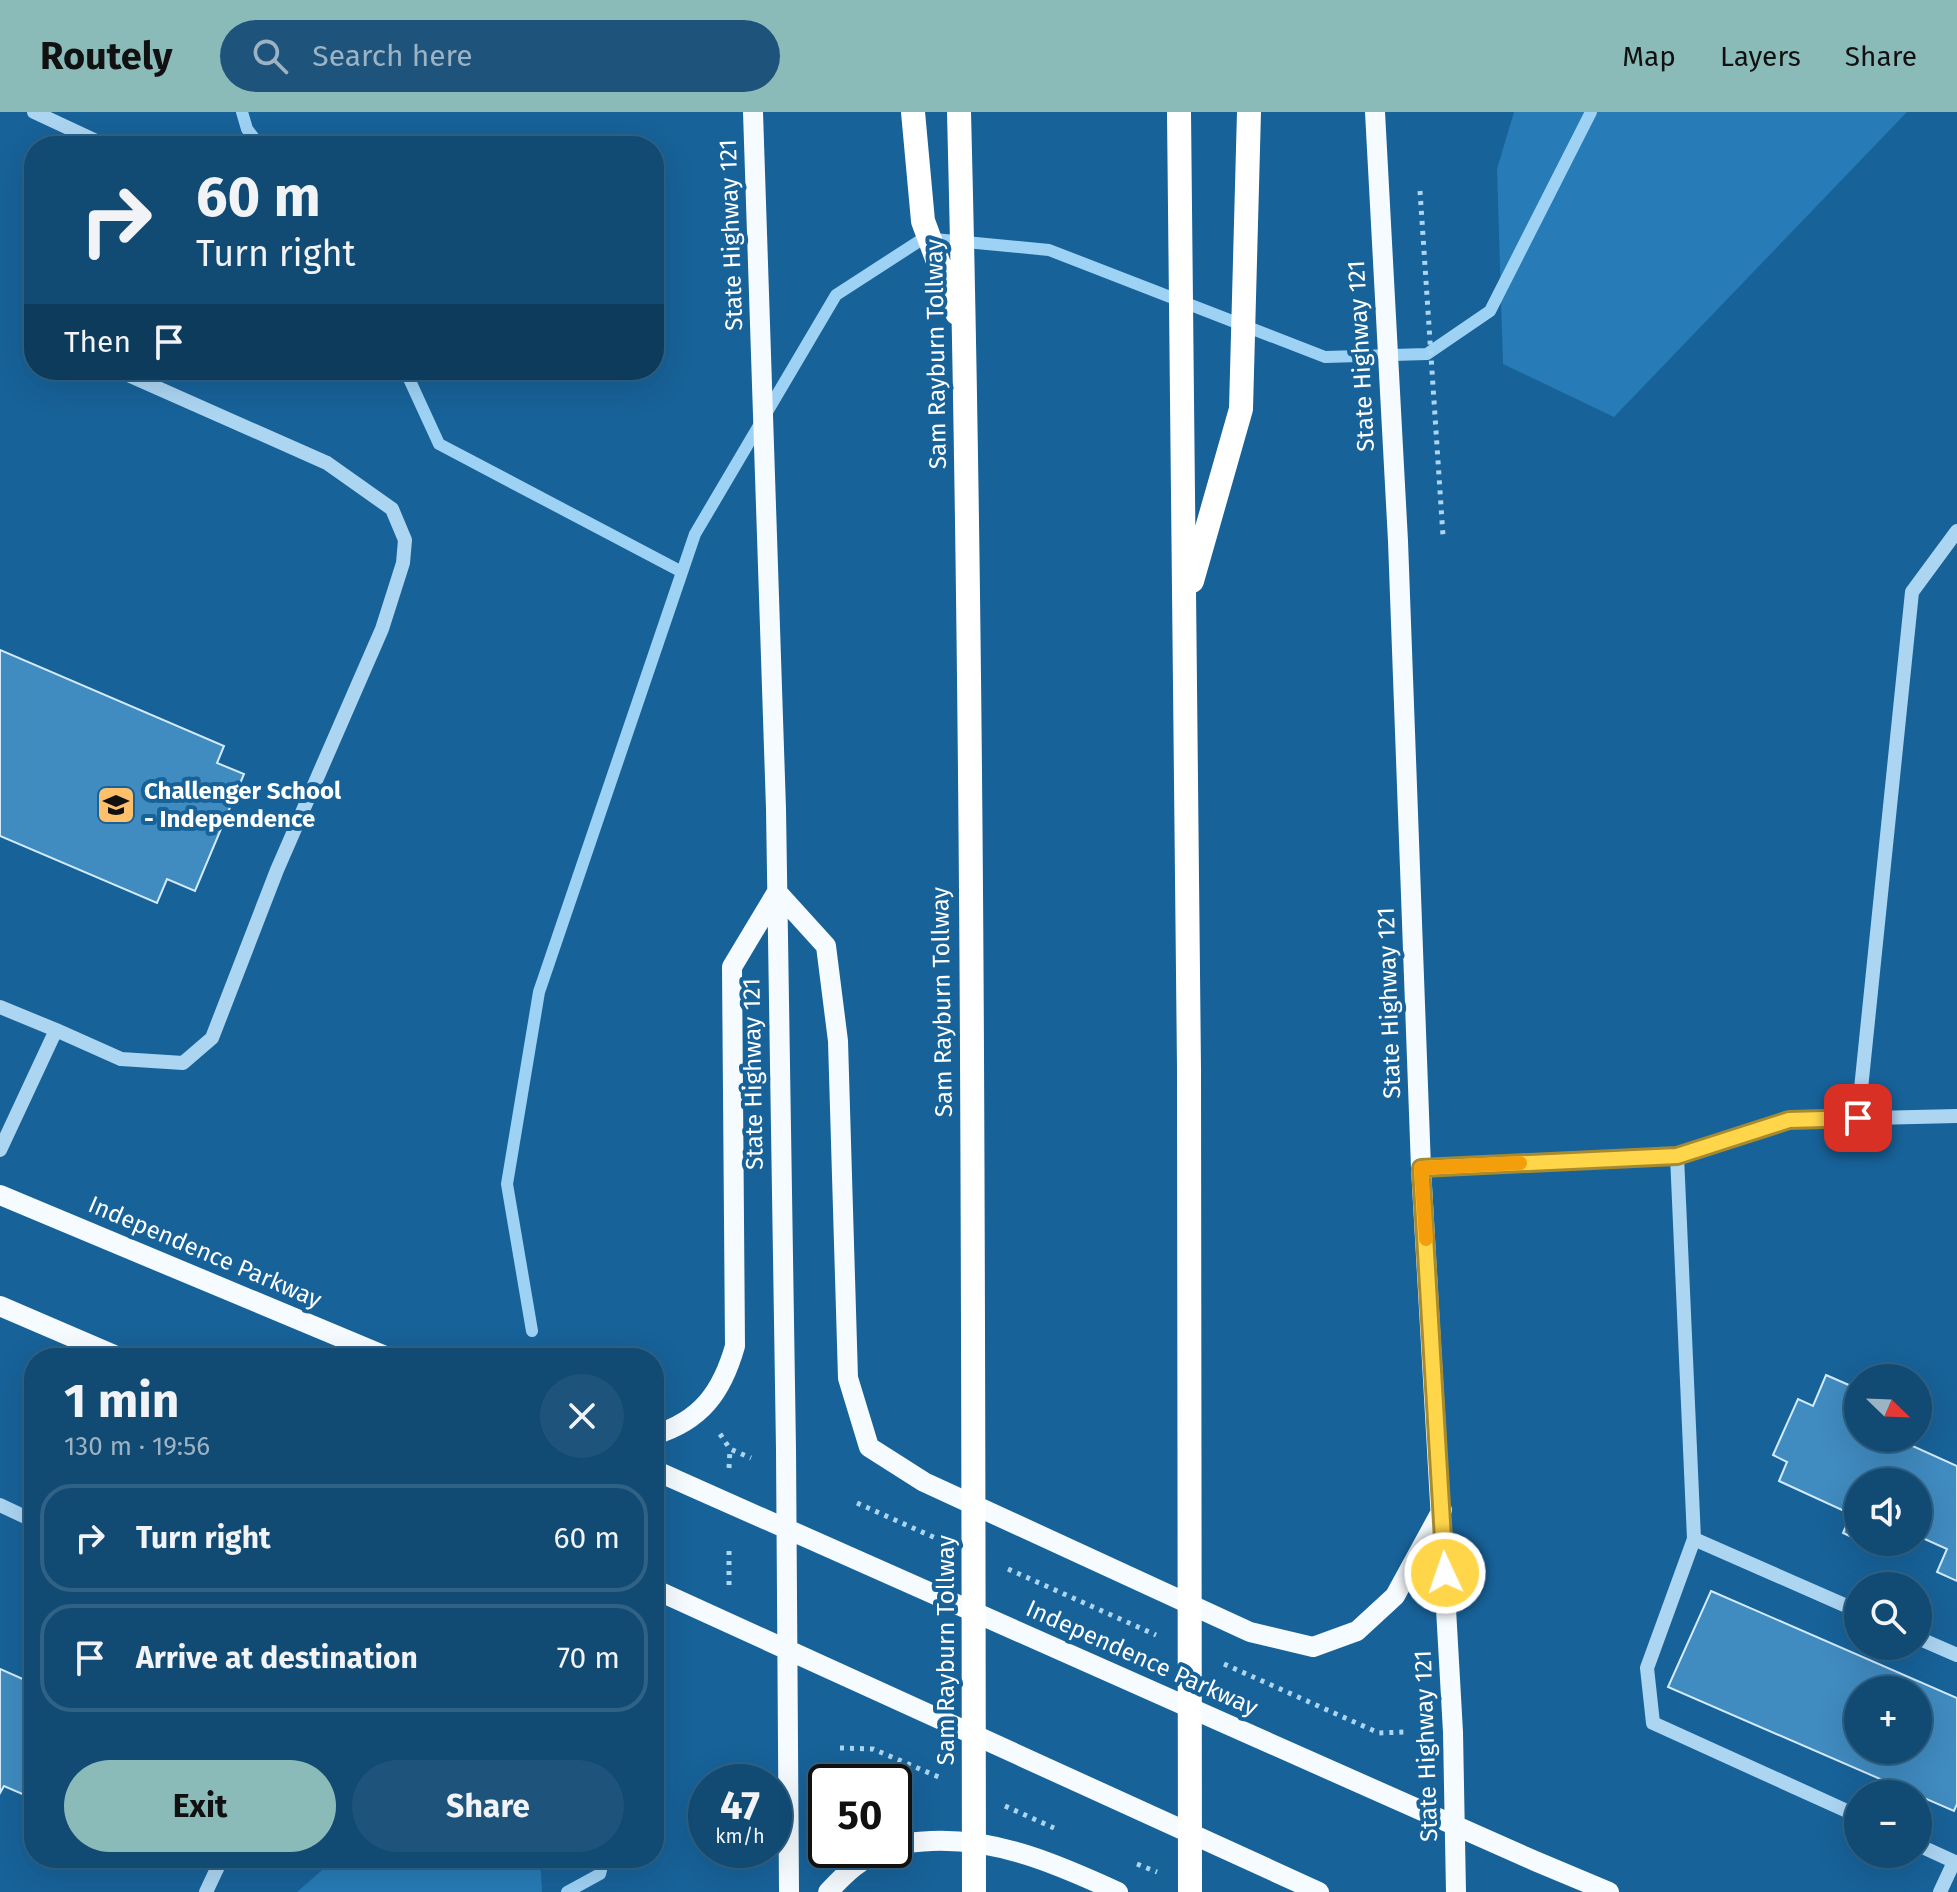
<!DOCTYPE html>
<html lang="en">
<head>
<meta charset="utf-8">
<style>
	:root { --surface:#114a73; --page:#1e547b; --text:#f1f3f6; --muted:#9cb3c4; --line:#306285; --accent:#8bbbb9 }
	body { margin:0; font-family:"Fira Sans",sans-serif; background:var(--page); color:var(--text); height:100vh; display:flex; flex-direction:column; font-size:30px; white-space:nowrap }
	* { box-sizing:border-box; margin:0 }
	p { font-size:26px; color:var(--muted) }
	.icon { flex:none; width:44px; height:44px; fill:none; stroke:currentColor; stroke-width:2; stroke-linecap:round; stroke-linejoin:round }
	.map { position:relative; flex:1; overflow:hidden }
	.side { position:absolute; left:24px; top:1236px; width:640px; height:520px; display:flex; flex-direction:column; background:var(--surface); border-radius:32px; box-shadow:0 8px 32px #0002,0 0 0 2px var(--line) }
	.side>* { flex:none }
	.top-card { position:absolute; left:24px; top:24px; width:640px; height:244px; border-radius:32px; box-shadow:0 8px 32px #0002,0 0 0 2px var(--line); background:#114a73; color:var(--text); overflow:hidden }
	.needle { width:52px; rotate:113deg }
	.controls { position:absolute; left:1844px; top:1252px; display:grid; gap:16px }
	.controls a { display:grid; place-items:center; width:88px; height:88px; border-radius:50%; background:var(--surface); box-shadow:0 8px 32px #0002,0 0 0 2px var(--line); font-size:40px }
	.speed { position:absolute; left:688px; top:1652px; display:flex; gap:16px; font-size:40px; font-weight:700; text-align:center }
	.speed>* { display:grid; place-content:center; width:104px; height:104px; border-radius:50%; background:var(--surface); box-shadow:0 8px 32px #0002,0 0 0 2px var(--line); line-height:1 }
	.speed small { font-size:20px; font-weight:400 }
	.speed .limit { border:4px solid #111; border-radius:12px; background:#fff; color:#111 }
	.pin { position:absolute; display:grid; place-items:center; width:68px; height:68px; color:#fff; margin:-34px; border-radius:16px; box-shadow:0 4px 12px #0006 }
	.me { position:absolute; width:88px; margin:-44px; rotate:357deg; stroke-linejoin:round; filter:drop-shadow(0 0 6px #0008) }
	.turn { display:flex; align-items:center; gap:28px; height:168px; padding:0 40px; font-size:36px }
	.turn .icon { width:104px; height:104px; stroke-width:2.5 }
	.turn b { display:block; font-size:56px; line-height:68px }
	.then { display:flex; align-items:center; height:76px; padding:0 40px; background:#0003; gap:16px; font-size:30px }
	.round { display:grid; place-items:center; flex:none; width:84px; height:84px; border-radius:42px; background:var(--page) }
	.summary { display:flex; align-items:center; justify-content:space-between; height:136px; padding:0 40px }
	h1 { font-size:48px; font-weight:700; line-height:60px }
	.action { display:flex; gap:16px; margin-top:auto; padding:16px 40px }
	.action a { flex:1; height:92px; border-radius:48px; background:var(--accent); color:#111; font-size:32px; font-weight:700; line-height:92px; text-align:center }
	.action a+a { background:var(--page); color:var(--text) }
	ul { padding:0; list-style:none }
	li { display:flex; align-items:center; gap:24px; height:108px; margin:0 16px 12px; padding:0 24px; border:4px solid var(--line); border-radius:32px }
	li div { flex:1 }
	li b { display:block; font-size:30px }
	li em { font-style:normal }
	header { display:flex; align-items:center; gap:48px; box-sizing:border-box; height:112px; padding:0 40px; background:var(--accent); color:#111 }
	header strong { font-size:38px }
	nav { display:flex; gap:44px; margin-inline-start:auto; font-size:28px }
	.search { width:560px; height:72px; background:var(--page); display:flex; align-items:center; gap:20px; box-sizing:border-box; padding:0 28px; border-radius:44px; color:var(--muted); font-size:30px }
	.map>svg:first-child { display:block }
	.green { fill:#277bb6 }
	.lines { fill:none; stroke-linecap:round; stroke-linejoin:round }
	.stream { stroke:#9ed2f4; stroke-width:12 }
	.building { fill:#408bc0; stroke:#d3ebfc; stroke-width:2; fill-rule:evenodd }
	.path { stroke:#acd5f2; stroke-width:5; stroke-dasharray:4 6; stroke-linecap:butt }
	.minor { stroke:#acd5f2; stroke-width:14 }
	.major { stroke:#f6fbff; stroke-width:20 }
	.highway { stroke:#fff; stroke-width:24 }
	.route-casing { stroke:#a68a30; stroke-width:20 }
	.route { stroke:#ffd54a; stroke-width:14 }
	.slow { stroke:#f59e0b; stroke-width:14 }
	.labels { text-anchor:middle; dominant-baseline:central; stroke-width:8; stroke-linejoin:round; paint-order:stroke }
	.street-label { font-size:24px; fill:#fff; stroke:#176299 }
	.poi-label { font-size:24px; font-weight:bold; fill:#fff; stroke:#176299; text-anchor:start }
</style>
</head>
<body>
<header>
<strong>Routely</strong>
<div class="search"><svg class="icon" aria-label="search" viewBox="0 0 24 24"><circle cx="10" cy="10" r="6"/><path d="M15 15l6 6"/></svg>Search here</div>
<nav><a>Map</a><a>Layers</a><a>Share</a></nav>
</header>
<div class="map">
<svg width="1957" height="1780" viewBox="0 0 1957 1780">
	<rect width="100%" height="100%" fill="#176299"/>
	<!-- green -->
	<path class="green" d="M1514 0H1907L1614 305 1503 252 1497 57Z
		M336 1746H540L542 1780H297Z"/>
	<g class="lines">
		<!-- stream -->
		<path class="stream" d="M242 0 247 17 260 34
			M405 258 439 332 682 460
			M532 1219 507 1072 539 880 695 422 836 183 924 126 1049 138 1325 245 1427 242 1490 199 1591 0
			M567 1780 600 1762 604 1746"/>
	</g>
	<!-- building -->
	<path class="building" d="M0 538 224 634 217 651 244 662 195 779 167 767 157 791 0 724Z
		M1826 1263 1858 1277V1326H1895L1957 1354V1469L1937 1460 1947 1437 1918 1424V1370H1858V1428L1843 1421 1851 1402 1779 1369 1787 1350 1773 1343 1798 1287 1813 1294Z
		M1863 1430H1899L1893 1443Z
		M1711 1479 1957 1586V1692L1954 1699 1668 1575ZM1858 1578H1918V1638H1858Z
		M0 1557 34 1572V1687L4 1674 0 1681Z"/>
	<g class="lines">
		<!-- path -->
		<path class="path" d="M1420 79 1443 424
			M720 1322 730 1337 751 1346
			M729 1356 730 1337
			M857 1391 940 1428
			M1008 1457 1156 1523
			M729 1473V1435
			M1224 1552 1379 1621 1405 1620
			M840 1636 873 1637 941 1666
			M1005 1694 1054 1716
			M1137 1752 1157 1760"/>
		<!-- minor -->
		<path class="minor" d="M34 0 107 34
			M0 895 56 918 0 1038
			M56 918 121 947 183 951 212 926 277 758 382 517 403 451 405 428 392 397 327 351 117 258
			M1858 1006 1912 480 1957 419
			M1677 1044 1694 1427 1647 1556 1653 1611 1858 1704
			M1421 1056 1677 1044 1789 1008 1957 1004
			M0 1393 34 1409
			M1694 1427 1858 1499
			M1918 1526 1957 1543
			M1918 1733 1957 1751
			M206 1780 222 1746
			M1940 1780 1954 1750"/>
		<!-- major -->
		<path class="major" d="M753 0 776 697 786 1337 789 1780
			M1375 0 1398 429 1421 1056 1453 1620 1456 1780
			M777 780 826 834 838 929 848 1266 869 1335 924 1370 1250 1520 1313 1535 1357 1519 1395 1484 1442 1398
			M0 1083 390 1246
			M0 1194 121 1246
			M654 1323C701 1309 722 1280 735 1234L732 855 777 780
			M654 1358 1535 1749 1609 1780
			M654 1477 1319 1780
			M894 1734C906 1730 919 1730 931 1729 998 1726 1059 1753 1118 1780
			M828 1780C844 1763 861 1746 883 1738"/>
		<!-- highway -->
		<path class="highway" d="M913 0 923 109 957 201
			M959 0C974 593 973 1187 974 1780
			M1179 0 1189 956 1190 1780
			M1192 469 1241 297 1249 0"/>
	</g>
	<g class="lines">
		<defs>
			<path id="route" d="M1445 1461 1421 1056 1677 1044 1789 1008 1858 1006"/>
		</defs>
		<!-- route casing -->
		<use href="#route" class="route-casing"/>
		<!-- route -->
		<use href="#route" class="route"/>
		<!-- slow -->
		<path class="slow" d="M1426 1127 1421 1056 1520 1051"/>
	</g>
	<!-- icons -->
	<defs>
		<symbol id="school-square" viewBox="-11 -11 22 22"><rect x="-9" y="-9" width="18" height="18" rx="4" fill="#ffc06c" stroke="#176299"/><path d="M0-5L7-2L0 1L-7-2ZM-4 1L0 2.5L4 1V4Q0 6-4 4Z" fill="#111"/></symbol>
	</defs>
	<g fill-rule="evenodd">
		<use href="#school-square" x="94" y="671" width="44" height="44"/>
	</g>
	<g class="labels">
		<!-- street labels -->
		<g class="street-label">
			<text transform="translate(731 123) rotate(-92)">State Highway 121</text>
			<text transform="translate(936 242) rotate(-91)">Sam Rayburn Tollway</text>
			<text transform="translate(1361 244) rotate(-93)">State Highway 121</text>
			<text transform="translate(942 890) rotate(-91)">Sam Rayburn Tollway</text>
			<text transform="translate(1389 891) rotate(-92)">State Highway 121</text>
			<text transform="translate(753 962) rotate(-91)">State Highway 121</text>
			<text transform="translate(205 1140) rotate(23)">Independence Parkway</text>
			<text transform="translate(946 1538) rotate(-90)">Sam Rayburn Tollway</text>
			<text transform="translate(1142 1546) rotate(24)">Independence Parkway</text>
			<text transform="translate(1426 1634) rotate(-92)">State Highway 121</text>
		</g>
		<!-- poi labels -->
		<g class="poi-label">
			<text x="144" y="679">Challenger School<tspan x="144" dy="28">- Independence</tspan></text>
		</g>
	</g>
</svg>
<div class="controls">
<a><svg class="needle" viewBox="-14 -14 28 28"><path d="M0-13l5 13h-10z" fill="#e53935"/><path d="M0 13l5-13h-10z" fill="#9cb3c4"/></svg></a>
<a><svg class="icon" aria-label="sound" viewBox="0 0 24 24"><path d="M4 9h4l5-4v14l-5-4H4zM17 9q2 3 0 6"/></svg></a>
<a><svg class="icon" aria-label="search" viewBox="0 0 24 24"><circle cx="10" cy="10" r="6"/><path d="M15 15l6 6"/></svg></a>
<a>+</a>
<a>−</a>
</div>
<div class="speed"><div>47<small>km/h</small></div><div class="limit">50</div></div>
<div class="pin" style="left:1858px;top:1006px;background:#d93025"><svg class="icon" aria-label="arrive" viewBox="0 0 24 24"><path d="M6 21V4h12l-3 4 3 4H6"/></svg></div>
<svg class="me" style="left:1445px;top:1461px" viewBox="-20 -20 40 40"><circle r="17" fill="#ffd54a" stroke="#fff" stroke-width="3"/><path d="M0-11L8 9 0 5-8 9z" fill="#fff"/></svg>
<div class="top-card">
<div class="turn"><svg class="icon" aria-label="right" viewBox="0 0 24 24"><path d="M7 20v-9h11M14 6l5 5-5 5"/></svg><div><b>60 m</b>Turn right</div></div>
<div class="then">Then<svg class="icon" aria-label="arrive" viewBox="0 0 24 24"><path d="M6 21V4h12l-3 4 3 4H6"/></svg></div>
</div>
<section class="side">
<div class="summary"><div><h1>1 min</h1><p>130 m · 19:56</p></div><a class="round"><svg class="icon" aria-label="close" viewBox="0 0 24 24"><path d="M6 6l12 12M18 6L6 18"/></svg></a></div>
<ul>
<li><svg class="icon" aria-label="right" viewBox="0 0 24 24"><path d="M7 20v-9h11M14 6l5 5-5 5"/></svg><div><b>Turn right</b></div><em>60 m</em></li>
<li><svg class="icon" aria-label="arrive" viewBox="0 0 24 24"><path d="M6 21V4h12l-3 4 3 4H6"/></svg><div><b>Arrive at destination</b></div><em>70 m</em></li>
</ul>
<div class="action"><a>Exit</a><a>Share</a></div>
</section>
</div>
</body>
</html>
